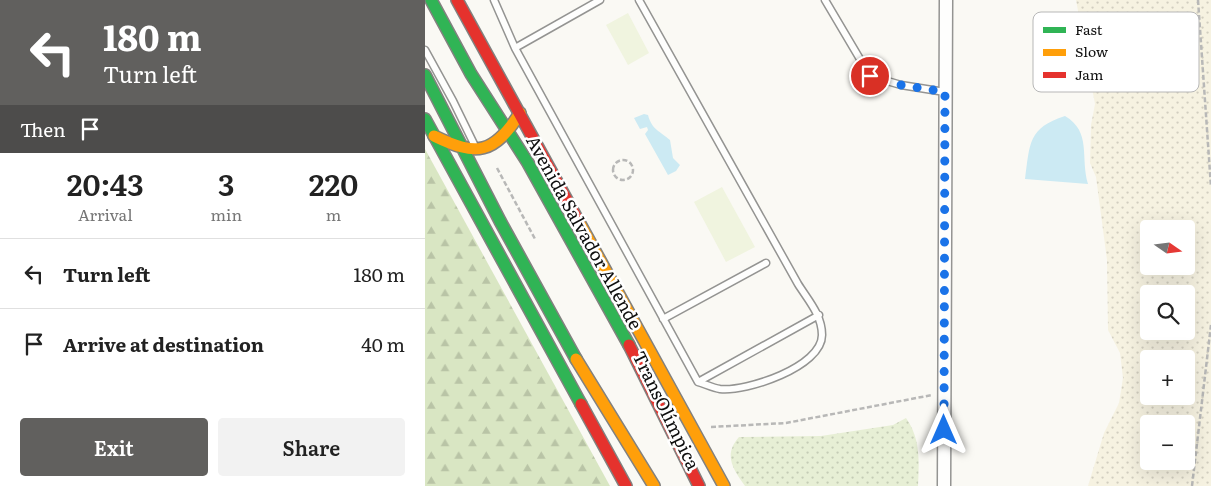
<!DOCTYPE html>
<html lang="en">
<head>
<meta charset="utf-8">
<style>
	:root { --surface:#fff; --page:#f2f2f2; --text:#222; --muted:#767676; --line:#e0e0e0; --accent:#61605e }
	body { margin:0; font-family:Literata,serif; background:var(--page); color:var(--text); height:100vh; display:flex; flex-direction:column; font-size:19px; white-space:nowrap }
	* { box-sizing:border-box; margin:0 }
	p { font-size:16px; color:var(--muted) }
	.icon { flex:none; width:28px; height:28px; fill:none; stroke:currentColor; stroke-width:2; stroke-linecap:round; stroke-linejoin:round }
	.map { position:relative; flex:1; overflow:hidden }
	.sheet { display:flex; flex-direction:column; background:var(--surface); width:425px }
	.sheet>* { flex:none }
	.banner { background:#61605e; color:#fff; overflow:hidden }
	.needle { width:32px; rotate:104deg }
	.tools { position:absolute; left:715px; top:220px; display:grid; gap:10px }
	.tools a { display:grid; place-items:center; width:55px; height:55px; border-radius:5px; background:var(--surface); box-shadow:0 5px 20px #0002; font-size:25px }
	.pin { position:absolute; display:grid; place-items:center; width:42px; height:42px; color:#fff; margin:-21px; border:2px solid #fff; border-radius:50%; box-shadow:0 1px 5px #0007 }
	.me { position:absolute; width:55px; margin:-28px; rotate:0deg; stroke-linejoin:round; filter:drop-shadow(0 0 4px #0008) }
	.turn { display:flex; align-items:center; gap:18px; height:105px; padding:0 20px; font-size:22px }
	.turn .icon { width:65px; height:65px; stroke-width:2.5 }
	.turn b { display:block; font-size:35px; line-height:42px }
	.then { display:flex; align-items:center; height:48px; padding:0 20px; background:#0003; gap:10px; font-size:19px }
	.eta { display:flex; justify-content:space-evenly; align-items:center; height:85px; text-align:center }
	.eta b { font-size:30px; font-weight:600; line-height:35px }
	.action { display:flex; gap:10px; margin-top:auto; padding:10px 20px }
	.action a { flex:1; height:58px; border-radius:5px; background:var(--accent); color:#fff; font-size:20px; font-weight:600; line-height:58px; text-align:center }
	.action a+a { background:var(--page); color:var(--text) }
	ul { padding:0; list-style:none }
	li { display:flex; align-items:center; gap:15px; height:70px; padding:0 20px; border-top:1px solid var(--line) }
	li div { flex:1 }
	li b { display:block; font-size:19px }
	li em { font-style:normal }
	main { display:flex; flex:1; min-height:0 }
	.map>svg:first-child { display:block }
	.farmland { fill:url(#farmland-dots); fill-rule:evenodd }
	.grass { fill:url(#grass-dots) }
	.forest { fill:url(#forest-firs) }
	.pitch { fill:#f0f4df }
	.water { fill:#cceaf3 }
	.lines { fill:none; stroke-linecap:round; stroke-linejoin:round }
	.lane-casing { stroke:#949492; stroke-width:9 }
	.street-casing { stroke:#949492; stroke-width:15 }
	.fast-casing { stroke:#82817f; stroke-width:14 }
	.slow-casing { stroke:#82817f; stroke-width:14 }
	.jam-casing { stroke:#82817f; stroke-width:14 }
	.path { stroke:#b8b8b7; stroke-width:2.5; stroke-dasharray:5 2.5; stroke-linecap:butt }
	.lane { stroke:#fefefd; stroke-width:6 }
	.street { stroke:#fefefd; stroke-width:12 }
	.fast { stroke:#30b455; stroke-width:11 }
	.slow { stroke:#ff9f0a; stroke-width:11 }
	.jam { stroke:#e5322d; stroke-width:11 }
	.route { stroke:#1a73e8; stroke-width:9; stroke-dasharray:0 16.2 }
	.labels { text-anchor:middle; dominant-baseline:central; stroke-width:5; stroke-linejoin:round; paint-order:stroke }
	.street-label { font-size:18px; fill:#0e0e0e; stroke:#fff }
	.key { fill:#fff; stroke:#b7b7b7; stroke-width:1 }
	.key-label { font-size:14px; fill:#0e0e0e }
</style>
</head>
<body>
<main>
<section class="sheet">
<div class="banner">
<div class="turn"><svg class="icon" aria-label="left" viewBox="0 0 24 24"><path d="M17 20v-9H6M10 6l-5 5 5 5"/></svg><div><b>180 m</b>Turn left</div></div>
<div class="then">Then<svg class="icon" aria-label="arrive" viewBox="0 0 24 24"><path d="M6 21V4h12l-3 4 3 4H6"/></svg></div>
</div>
<div class="eta">
<div><b>20:43</b><p>Arrival</p></div>
<div><b>3</b><p>min</p></div>
<div><b>220</b><p>m</p></div>
</div>
<ul>
<li><svg class="icon" aria-label="left" viewBox="0 0 24 24"><path d="M17 20v-9H6M10 6l-5 5 5 5"/></svg><div><b>Turn left</b></div><em>180 m</em></li>
<li><svg class="icon" aria-label="arrive" viewBox="0 0 24 24"><path d="M6 21V4h12l-3 4 3 4H6"/></svg><div><b>Arrive at destination</b></div><em>40 m</em></li>
</ul>
<div class="action"><a>Exit</a><a>Share</a></div>
</section>
<div class="map">
<svg width="786" height="486" viewBox="0 0 786 486">
	<defs>
		<pattern id="farmland-dots" width="8" height="8" patternUnits="userSpaceOnUse" patternTransform="scale(1.25)"><rect width="8" height="8" fill="#f6f2e1"/><path d="M2 2h.1M6 6h.1" fill="none" stroke="#d2cec0" stroke-width="1.8" stroke-linecap="round"/></pattern>
		<pattern id="grass-dots" width="8" height="8" patternUnits="userSpaceOnUse" patternTransform="scale(1.25)"><rect width="8" height="8" fill="#e7efd5"/><path d="M2 2h.1M6 6h.1" fill="none" stroke="#c5ccb6" stroke-width="1.8" stroke-linecap="round"/></pattern>
		<pattern id="forest-firs" width="22" height="20" patternUnits="userSpaceOnUse" patternTransform="scale(1.25)"><rect width="22" height="20" fill="#d9e6c3"/><path d="M5 1l3.5 6h-7zM16 11l3.5 6h-7z" fill="#b9c4a6"/></pattern>
	</defs>
	<rect width="100%" height="100%" fill="#faf9f4"/>
	<!-- farmland -->
	<path class="farmland" d="M651 0H786V486H663L679 433 694 403 698 378 695 353 683 330 682 260 671 177 665 163 666 125 670 104ZM724 229H761V266H724ZM724 294H761V331H724ZM724 359H761V396H724ZM724 424H761V461H724Z"/>
	<!-- grass -->
	<path class="grass" d="M481 418C496 439 494 462 493 486H320C308 469 298 455 314 437L396 436 468 425Z"/>
	<!-- forest -->
	<path class="forest" d="M0 149 185 486H0Z"/>
	<!-- pitch -->
	<path class="pitch" d="M203 13 224 53 203 65 181 25Z
		M297 187 330 247 301 262 269 202Z"/>
	<!-- water -->
	<path class="water" d="M219 114 223 115C227 130 235 131 245 140L248 158 255 165 251 171 243 175 220 134 223 130 222 127 215 129 209 118Z
		M640 116C667 132 655 157 663 184L600 179C605 143 603 128 640 116Z"/>
	<g class="lines">
		<defs>
			<path id="lane" d="M69 0 90 48 273 382C280 384 288 388 295 389 321 392 397 367 397 335 397 315 383 300 373 284L214 0
				M400 0 445 76 476 85 520 92
				M90 48 175 0
				M0 50 28 101 49 144
				M238 319 341 263
				M273 382 394 315"/>
			<path id="street" d="M519 486 521 0"/>
			<path id="fast" d="M6 0 46 74 103 163 204 345
				M0 75 75 221 151 359
				M0 119 156 404"/>
			<path id="slow" d="M9 136C52 157 69 154 95 113
				M154 222 299 486
				M151 359 229 486"/>
			<path id="jam" d="M32 0 154 222
				M204 345 274 486
				M156 404 201 486"/>
		</defs>
		<!-- lane casing -->
		<use href="#lane" class="lane-casing"/>
		<!-- street casing -->
		<use href="#street" class="street-casing"/>
		<!-- fast casing -->
		<use href="#fast" class="fast-casing"/>
		<!-- slow casing -->
		<use href="#slow" class="slow-casing"/>
		<!-- jam casing -->
		<use href="#jam" class="jam-casing"/>
		<!-- path -->
		<path class="path" d="M773 0 786 187
			M188 170a10 10 0 1 1 20 0a10 10 0 1 1-20 0Z
			M72 168 110 239
			M286 427 361 423 507 395
			M767 486 786 325"/>
		<!-- lane -->
		<use href="#lane" class="lane"/>
		<!-- street -->
		<use href="#street" class="street"/>
		<!-- fast -->
		<use href="#fast" class="fast"/>
		<!-- slow -->
		<use href="#slow" class="slow"/>
		<!-- jam -->
		<use href="#jam" class="jam"/>
	</g>
	<g class="lines">
		<!-- route -->
		<path class="route" d="M445 76 476 85 520 92 519 430"/>
	</g>
	<g class="labels">
		<!-- street labels -->
		<g class="street-label">
			<text transform="translate(160 232) rotate(61)">Avenida Salvador Allende</text>
			<text transform="translate(242 410) rotate(64)">TransOlímpica</text>
		</g>
	</g>
	<!-- legend -->
	<rect x="608" y="12" width="166" height="80" rx="8" class="key"/>
	<rect x="618" y="27" width="23" height="6" fill="#30b455"/>
	<rect x="618" y="49" width="23" height="7" fill="#ff9f0a"/>
	<rect x="618" y="72" width="23" height="6" fill="#e5322d"/>
	<g class="key-label">
		<text x="650" y="35">Fast</text>
		<text x="650" y="57">Slow</text>
		<text x="650" y="80">Jam</text>
	</g>
</svg>
<div class="tools">
<a><svg class="needle" viewBox="-14 -14 28 28"><path d="M0-13l5 13h-10z" fill="#e53935"/><path d="M0 13l5-13h-10z" fill="#767676"/></svg></a>
<a><svg class="icon" aria-label="search" viewBox="0 0 24 24"><circle cx="10" cy="10" r="6"/><path d="M15 15l6 6"/></svg></a>
<a>+</a>
<a>−</a>
</div>
<div class="pin" style="left:445px;top:76px;background:#d93025"><svg class="icon" aria-label="arrive" viewBox="0 0 24 24"><path d="M6 21V4h12l-3 4 3 4H6"/></svg></div>
<svg class="me" style="left:519px;top:430px" viewBox="-20 -20 40 40"><path d="M0-17L14 15 0 8-14 15z" fill="#1a73e8" stroke="#fff" stroke-width="4"/></svg>
</div>
</main>
</body>
</html>
